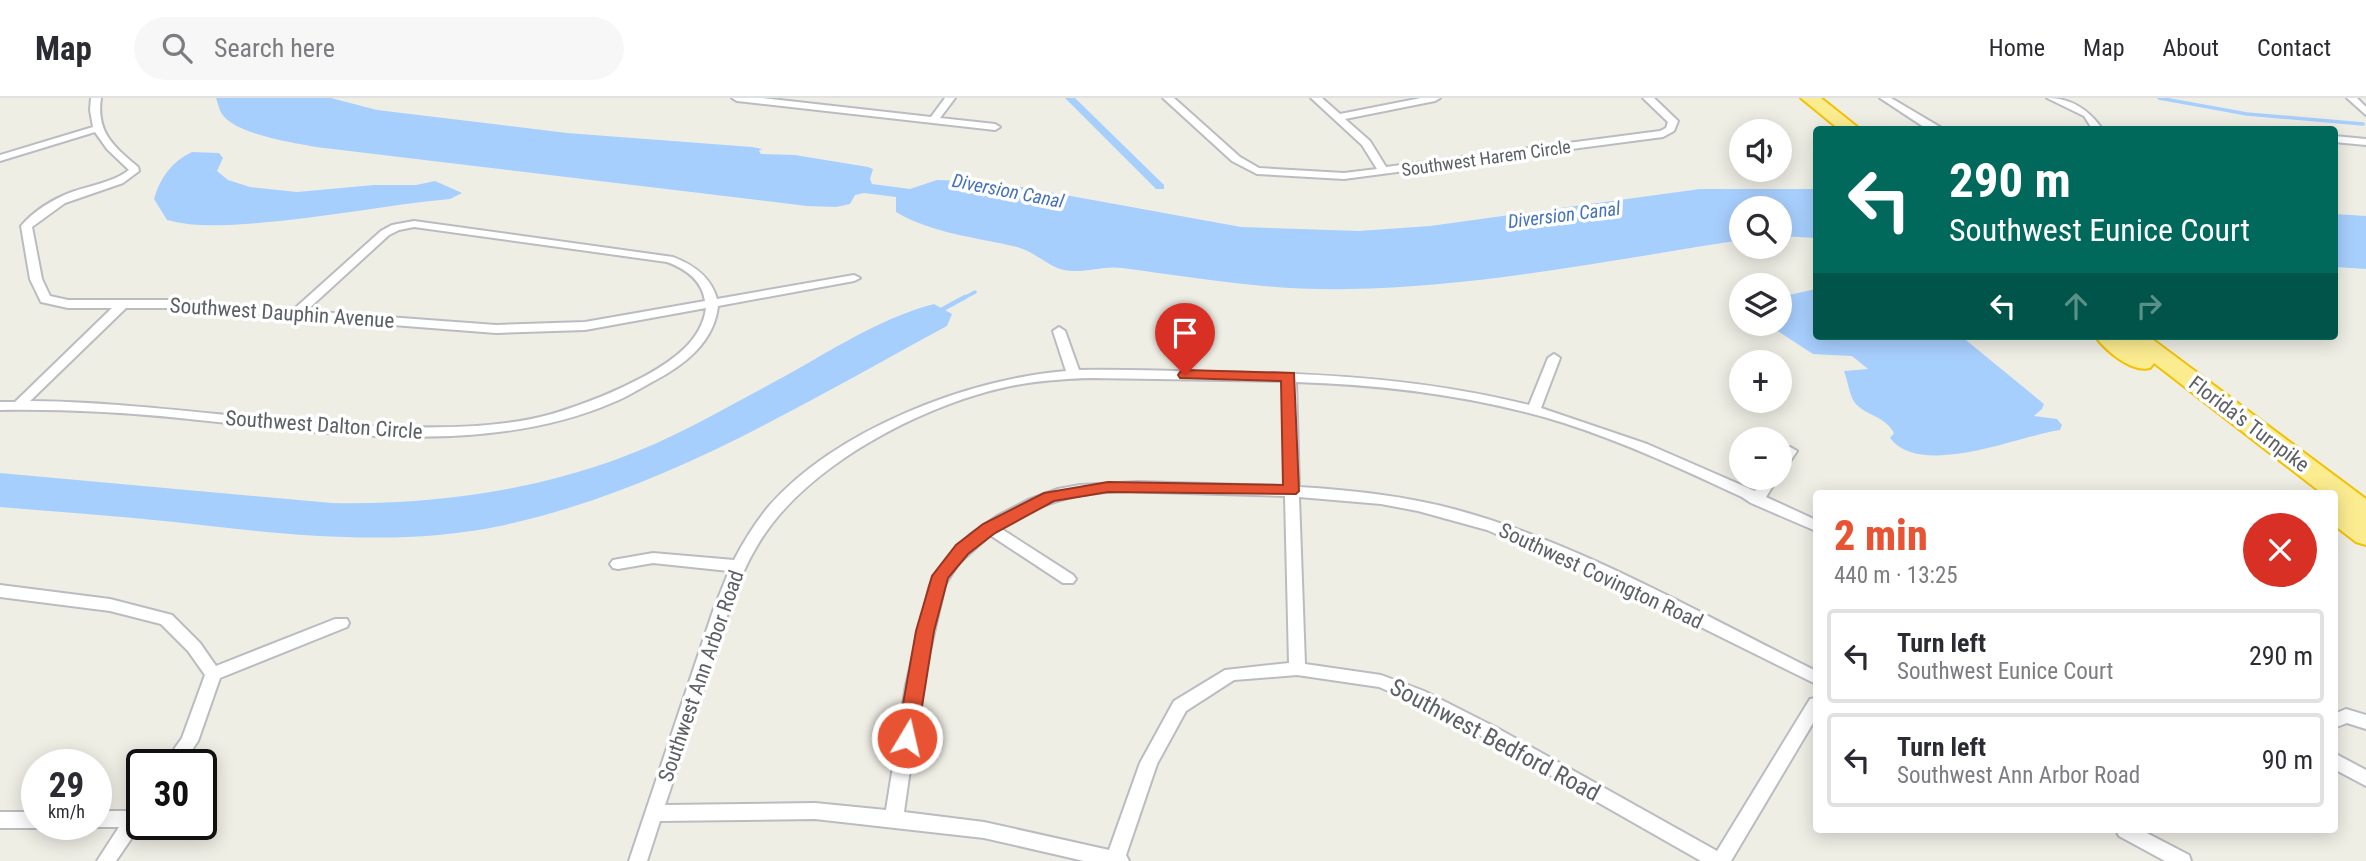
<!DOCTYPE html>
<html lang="en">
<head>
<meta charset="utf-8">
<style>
	:root { --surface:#fff; --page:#f7f7f7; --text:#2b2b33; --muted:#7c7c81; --line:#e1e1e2; --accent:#e85433 }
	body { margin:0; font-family:"Roboto Condensed",sans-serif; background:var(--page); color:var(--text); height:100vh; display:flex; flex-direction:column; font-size:26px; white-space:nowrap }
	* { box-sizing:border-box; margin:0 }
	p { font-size:23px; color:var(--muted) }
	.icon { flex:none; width:38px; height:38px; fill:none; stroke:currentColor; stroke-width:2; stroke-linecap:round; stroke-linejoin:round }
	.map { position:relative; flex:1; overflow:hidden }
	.side { position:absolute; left:1813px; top:392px; width:525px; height:343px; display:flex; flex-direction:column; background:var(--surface); border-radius:7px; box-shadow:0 4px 18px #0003 }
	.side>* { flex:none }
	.top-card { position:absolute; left:1813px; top:28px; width:525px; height:214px; border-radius:7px; box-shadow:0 4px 18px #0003; background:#00695c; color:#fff; overflow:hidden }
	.tools { position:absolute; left:1729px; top:21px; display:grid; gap:14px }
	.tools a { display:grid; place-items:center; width:63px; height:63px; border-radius:50%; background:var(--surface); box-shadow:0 4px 18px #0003; font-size:35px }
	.speed { position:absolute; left:21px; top:651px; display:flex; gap:14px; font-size:35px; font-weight:700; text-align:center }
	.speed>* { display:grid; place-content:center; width:91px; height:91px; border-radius:50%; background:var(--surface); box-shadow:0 4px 18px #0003; line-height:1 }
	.speed small { font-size:18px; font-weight:400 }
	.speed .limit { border:4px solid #111; border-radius:10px; background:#fff; color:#111 }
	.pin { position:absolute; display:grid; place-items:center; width:60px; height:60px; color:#fff; margin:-72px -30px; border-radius:50% 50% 50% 0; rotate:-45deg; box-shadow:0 0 7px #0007 }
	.pin .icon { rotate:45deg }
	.me { position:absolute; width:77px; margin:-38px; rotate:9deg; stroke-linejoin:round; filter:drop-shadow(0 0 5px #0008) }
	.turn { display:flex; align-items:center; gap:24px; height:147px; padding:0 21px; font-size:32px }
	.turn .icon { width:91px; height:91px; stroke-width:2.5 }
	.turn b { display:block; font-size:49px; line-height:60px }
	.lanes { display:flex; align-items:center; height:66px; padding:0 21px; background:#0003; justify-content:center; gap:35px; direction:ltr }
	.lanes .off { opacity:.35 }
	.round { display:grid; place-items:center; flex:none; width:74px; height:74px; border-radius:37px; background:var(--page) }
	.summary { display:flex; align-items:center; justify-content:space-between; height:119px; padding:0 21px }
	h1 { font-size:42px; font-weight:800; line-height:52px; color:var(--accent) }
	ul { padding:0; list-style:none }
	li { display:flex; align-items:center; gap:21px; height:94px; margin:0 14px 10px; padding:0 7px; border:4px solid var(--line); border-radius:7px }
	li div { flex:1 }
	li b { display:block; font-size:26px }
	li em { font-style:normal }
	header { display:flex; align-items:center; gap:42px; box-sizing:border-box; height:98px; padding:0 35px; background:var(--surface); border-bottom:2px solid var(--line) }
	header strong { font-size:33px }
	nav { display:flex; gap:38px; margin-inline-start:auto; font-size:24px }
	.search { width:490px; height:63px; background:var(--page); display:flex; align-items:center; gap:18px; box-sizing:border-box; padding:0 24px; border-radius:38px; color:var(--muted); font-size:26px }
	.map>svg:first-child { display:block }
	.water { fill:#a7cffe }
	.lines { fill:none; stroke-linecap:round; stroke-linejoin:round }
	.stream-far1 { stroke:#a7cffe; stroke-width:3.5 }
	.stream { stroke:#a7cffe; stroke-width:4.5 }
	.canal { fill:#a7cffe; fill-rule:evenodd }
	.street-casing { stroke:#babcc1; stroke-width:4 }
	.highway-casing { stroke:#f2c102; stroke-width:4 }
	.street { fill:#fff; fill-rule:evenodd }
	.highway { fill:#fcec90; fill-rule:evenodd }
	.route { fill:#e85433; stroke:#973721; stroke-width:2 }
	.labels { text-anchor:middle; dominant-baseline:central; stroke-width:7; stroke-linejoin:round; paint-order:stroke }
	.far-street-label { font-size:18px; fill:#5d6066; stroke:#fff }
	.far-water-label { font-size:19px; font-style:italic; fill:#4572ba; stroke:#fff }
	.street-label { font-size:21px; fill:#5d6066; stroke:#fff }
	.near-street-label { font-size:24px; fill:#5d6066; stroke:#fff }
</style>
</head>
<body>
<header>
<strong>Map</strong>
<div class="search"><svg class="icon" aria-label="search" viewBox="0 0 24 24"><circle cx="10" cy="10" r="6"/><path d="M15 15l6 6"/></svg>Search here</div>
<nav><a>Home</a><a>Map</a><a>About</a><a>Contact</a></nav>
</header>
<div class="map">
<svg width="2366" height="763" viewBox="0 0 2366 763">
	<rect width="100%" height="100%" fill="#efeee5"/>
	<!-- water -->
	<path class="water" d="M216 0H331L377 12 567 35 752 49 762 51 759 53 761 56 795 57 868 69 873 71 870 81 872 86 910 91 937 82 994 84 1241 129 1359 133 1430 128 1700 91H1816V140L1780 138V110H1741V142C1612 162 1480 189 1348 191 1272 193 1198 180 1122 170 1104 167 1083 176 1064 172 1049 169 1035 154 1017 149 976 139 933 136 896 114V99L864 95 855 97 850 106 836 109 807 108 316 49C293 45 235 36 222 16 219 12 218 5 216 0Z
		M192 54 219 55 223 60 217 73 228 82 250 89 297 94 374 87H416L435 83 462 95 450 101C386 107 322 120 258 125 227 127 197 130 167 122L154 101C160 80 172 63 192 54Z
		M2335 116 2366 118V171L2335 169Z
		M1816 191V238H1961L2044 306 2042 311 2034 318 2057 321 2062 327 2060 332C2019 338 1921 381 1890 340L1894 335C1884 317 1866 318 1855 305 1849 297 1848 283 1844 273L1868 271 1852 258 1813 256 1767 226H1780V199Z
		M934 206 952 216 947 228C802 306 663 393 500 428 395 450 279 436 174 424 116 418 58 414 0 409V375L332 405C430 407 528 394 620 360 670 342 716 315 763 290 817 262 875 221 934 206Z"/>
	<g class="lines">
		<!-- stream-far1 -->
		<path class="stream-far1" d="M2159 0 2247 16 2363 26
			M962 201 975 194"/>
		<!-- stream -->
		<path class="stream" d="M943 211 965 199"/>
		<!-- canal -->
		<path class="canal" d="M1065 0H1075L1164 87V91H1156Z"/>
		<defs>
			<path id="street" d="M91 0H101C96 34 113 48 138 69L139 73 123 85 65 105 32 129 42 181 50 198 68 202H173L293 212 381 133 392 127 414 123 673 159C694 167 711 179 717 201L854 177 860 180 854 183 718 208C714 245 683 268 652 284 639 291 627 299 614 304 484 361 317 334 180 320 120 314 60 311 0 312V304H15L112 210H68L41 204 30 181 21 128C34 113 53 101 72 94 91 87 112 85 129 72L107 51 95 34 0 63V57L93 29 90 12ZM414 129 667 164C686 171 702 182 705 203L585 224 496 227 306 213 389 137 399 132ZM126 210H173L496 235 585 232 706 210C702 243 672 263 645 278 615 294 585 306 552 316 502 330 446 330 394 329 273 327 152 304 30 303Z
				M732 0H762L931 19 945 0H955L940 20 995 26 1000 29 995 32 737 3Z
				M1163 0H1174L1240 59 1259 70 1344 75 1377 71 1362 47 1311 0H1322L1340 16 1421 0H1440L1435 3 1345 21 1370 43 1386 69 1660 33 1666 30 1668 24 1643 0H1654L1678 23 1674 33 1663 39 1344 81 1257 76 1232 63Z
				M1880 0H1891L1945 32 1924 29Z
				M2047 0C2072 0 2089 12 2103 32H2093L2084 18Z
				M2347 0H2357L2366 9V17Z
				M2334 38 2366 41V47L2334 44Z
				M1059 229 1065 233 1079 272C1123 271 1168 273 1212 274 1319 275 1425 281 1529 307L1548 260 1554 256 1560 260 1541 310 1647 346 1755 393 1764 380H1778L1766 399 1816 422V433L1751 405 1742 399C1684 372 1626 345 1564 325 1477 298 1387 287 1296 284L1299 389C1352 392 1406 398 1457 412 1579 445 1703 517 1816 573V586L1610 484 1487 432 1418 413 1381 406 1299 399 1305 566 1381 577 1424 593 1497 630 1717 753 1810 601 1816 600V620L1731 763H1701L1485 640 1412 603 1379 589 1297 577 1234 582 1186 613 1157 666 1126 757 1129 763H1084L984 740 815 721 660 723 647 763H629L713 513 729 473 653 465 618 471 613 470 610 466 613 462 653 455 734 462C744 443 755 425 769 408 836 332 967 281 1066 273L1053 233ZM1090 280 1283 283 1285 388 1138 384 1080 387 1058 391 1028 402 999 417 971 436 948 459 930 487 906 587 886 712 815 705 665 707C682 657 698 606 715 556 727 519 737 481 757 448 802 370 919 308 1006 289 1033 283 1061 281 1090 280ZM1118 393 1285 398 1289 565 1225 572 1174 603 1140 665 1109 752 984 724 904 714 922 587 945 487 958 466 990 437 1063 485H1073L1076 481 1073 477 1000 430C1040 405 1071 396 1118 393Z
				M1790 349 1797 353 1785 371 1780 373V358L1785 350Z
				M0 487 110 501 172 517 200 545 216 568 335 521H347L349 525 347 529 220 580 198 643 182 667H163L182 640 205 577 188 553 161 526 110 513 0 499Z
				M2346 611 2366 617V631L2347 625 2334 630V616Z
				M2334 655 2366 672V688L2334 671Z
				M142 702V725L116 763H97L119 729H96L90 726H96V713H130L136 705Z
				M0 714H37V726H44L37 730H0Z
				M2116 732H2141L2189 757 2191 763H2165L2119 738Z"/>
			<path id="highway" d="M1801 0H1821L1861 32H1840Z
				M2095 238H2148L2366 401V447L2356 444 2334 427V396H2323L2154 265 2150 270C2132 275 2106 253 2095 238Z"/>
		</defs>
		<!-- street casing -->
		<use href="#street" class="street-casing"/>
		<!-- highway casing -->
		<use href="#highway" class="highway-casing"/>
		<!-- street -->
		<use href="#street" class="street"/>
		<!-- highway -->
		<use href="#highway" class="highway"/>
	</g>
	<!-- route -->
	<path class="route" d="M1185 272 1294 275 1299 393 1296 396 1108 394 1054 403 995 435 968 456 948 480 934 533 917 640 914 646 907 648 900 646 897 640 916 533 932 478 956 447 983 426 1044 395 1108 384 1283 387 1281 283 1180 280 1178 277 1180 274Z"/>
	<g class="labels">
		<!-- far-street labels -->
		<g class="far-street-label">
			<text transform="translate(1486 60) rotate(-8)">Southwest Harem Circle</text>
		</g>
		<!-- far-water labels -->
		<g class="far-water-label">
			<text transform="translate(1008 93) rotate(11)">Diversion Canal</text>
			<text transform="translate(1564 117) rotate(-7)">Diversion Canal</text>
		</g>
		<!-- street labels -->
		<g class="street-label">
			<text transform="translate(282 215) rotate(4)">Southwest Dauphin Avenue</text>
			<text transform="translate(2249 326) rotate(37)">Florida's Turnpike</text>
			<text transform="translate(324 327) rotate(4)">Southwest Dalton Circle</text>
			<text transform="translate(1601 478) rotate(25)">Southwest Covington Road</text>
			<text transform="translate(701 578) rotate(-71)">Southwest Ann Arbor Road</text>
		</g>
		<!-- near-street labels -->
		<g class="near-street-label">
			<text transform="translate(1495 642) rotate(28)">Southwest Bedford Road</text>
		</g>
	</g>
</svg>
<div class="tools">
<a><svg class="icon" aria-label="sound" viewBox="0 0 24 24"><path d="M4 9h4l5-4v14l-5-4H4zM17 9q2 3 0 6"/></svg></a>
<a><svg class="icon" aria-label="search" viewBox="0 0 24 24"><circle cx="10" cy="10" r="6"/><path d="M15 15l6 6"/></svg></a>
<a><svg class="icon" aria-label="layers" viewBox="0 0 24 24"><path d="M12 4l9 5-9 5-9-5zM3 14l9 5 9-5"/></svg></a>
<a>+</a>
<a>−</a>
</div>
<div class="speed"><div>29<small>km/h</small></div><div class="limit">30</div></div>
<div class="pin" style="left:1185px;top:277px;background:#d93025"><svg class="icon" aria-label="arrive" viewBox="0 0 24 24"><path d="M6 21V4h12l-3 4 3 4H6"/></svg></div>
<svg class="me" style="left:907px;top:640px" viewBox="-20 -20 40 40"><circle r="17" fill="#e85433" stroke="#fff" stroke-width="3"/><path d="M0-11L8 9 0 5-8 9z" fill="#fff"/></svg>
<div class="top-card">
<div class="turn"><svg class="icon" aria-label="left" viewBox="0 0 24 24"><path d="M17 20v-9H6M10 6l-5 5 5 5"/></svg><div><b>290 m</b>Southwest Eunice Court</div></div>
<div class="lanes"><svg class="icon" aria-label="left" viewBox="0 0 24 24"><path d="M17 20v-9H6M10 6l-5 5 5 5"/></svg><svg class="icon off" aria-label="ahead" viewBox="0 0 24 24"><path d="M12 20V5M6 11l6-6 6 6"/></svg><svg class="icon off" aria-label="right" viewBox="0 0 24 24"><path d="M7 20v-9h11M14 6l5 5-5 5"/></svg></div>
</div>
<section class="side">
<div class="summary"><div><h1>2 min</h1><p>440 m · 13:25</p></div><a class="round" style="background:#d93025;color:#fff"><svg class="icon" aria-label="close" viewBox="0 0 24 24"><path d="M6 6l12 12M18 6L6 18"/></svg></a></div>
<ul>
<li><svg class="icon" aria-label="left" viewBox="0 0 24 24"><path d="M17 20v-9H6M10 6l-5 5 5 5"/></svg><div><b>Turn left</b><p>Southwest Eunice Court</p></div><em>290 m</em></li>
<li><svg class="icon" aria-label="left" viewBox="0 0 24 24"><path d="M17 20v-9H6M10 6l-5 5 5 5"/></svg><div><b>Turn left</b><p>Southwest Ann Arbor Road</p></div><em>90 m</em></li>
</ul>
</section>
</div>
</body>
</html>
